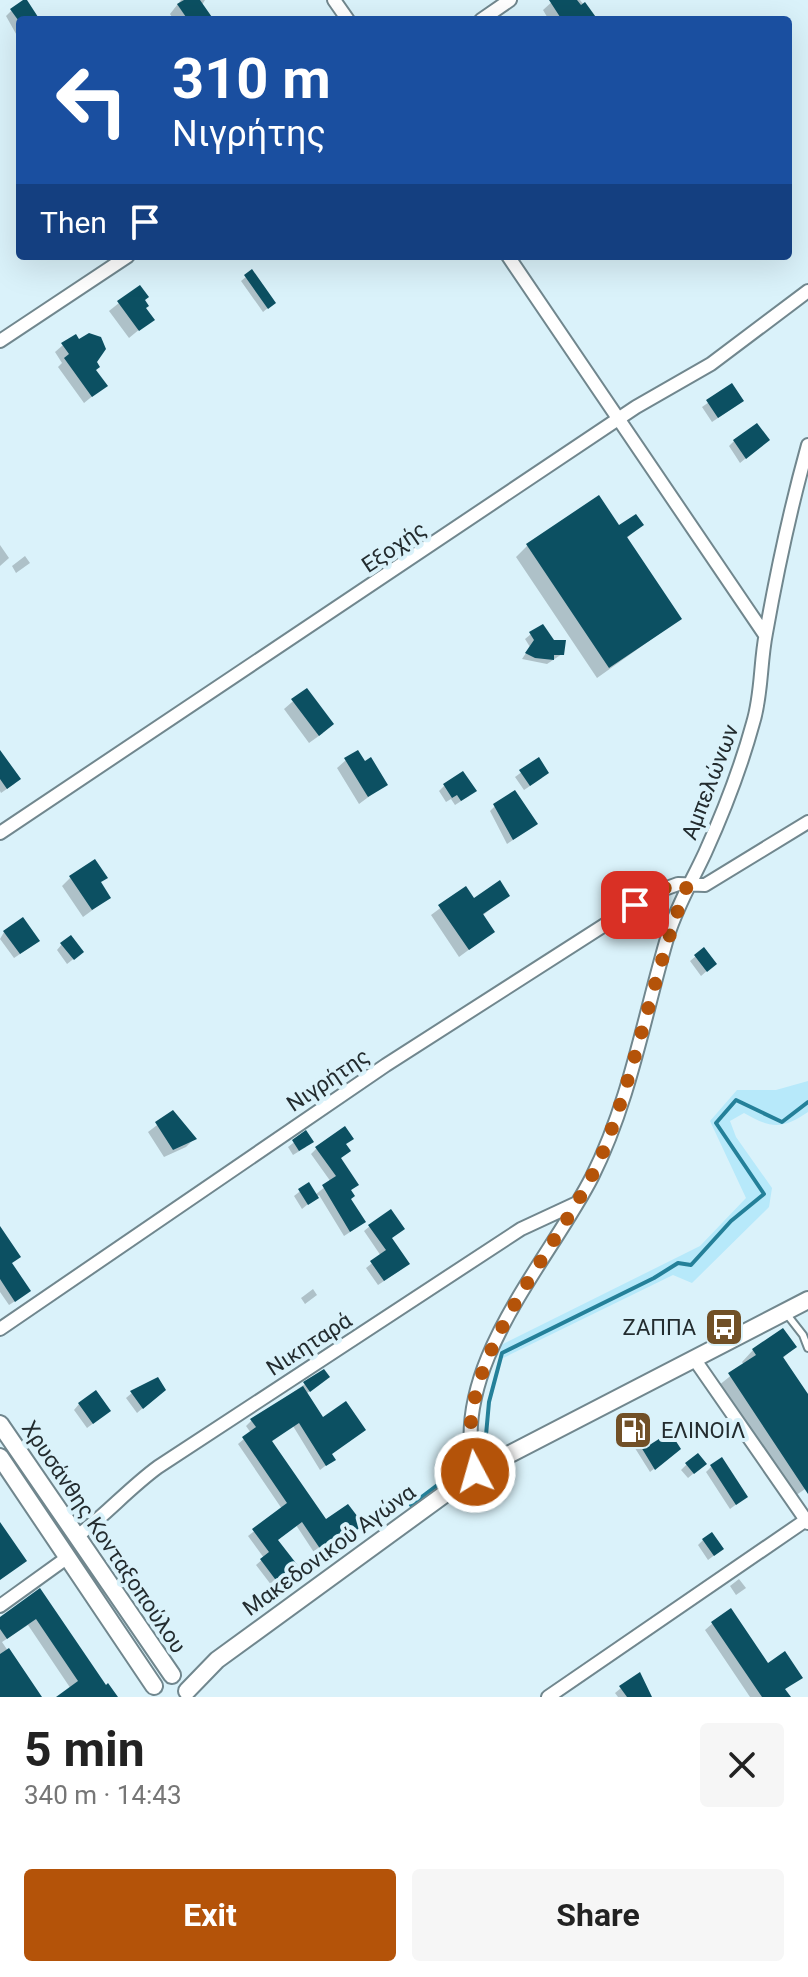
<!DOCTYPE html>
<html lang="en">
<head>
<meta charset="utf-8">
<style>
	:root { --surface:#fff; --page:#f6f6f6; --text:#222; --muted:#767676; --accent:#b45309 }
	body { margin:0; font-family:Roboto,sans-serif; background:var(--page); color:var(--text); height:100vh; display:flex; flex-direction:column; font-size:30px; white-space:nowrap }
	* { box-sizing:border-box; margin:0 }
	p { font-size:26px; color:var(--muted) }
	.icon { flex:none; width:44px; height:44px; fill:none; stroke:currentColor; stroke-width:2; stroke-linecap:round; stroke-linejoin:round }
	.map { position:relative; height:1697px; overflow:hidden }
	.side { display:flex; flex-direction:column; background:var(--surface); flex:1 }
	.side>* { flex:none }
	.guide { position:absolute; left:16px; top:16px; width:776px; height:244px; border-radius:8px; box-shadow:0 8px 32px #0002; background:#1a4fa0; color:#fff; overflow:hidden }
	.pin { position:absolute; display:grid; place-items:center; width:68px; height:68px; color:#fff; margin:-34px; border-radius:16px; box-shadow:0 4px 12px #0006 }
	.me { position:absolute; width:88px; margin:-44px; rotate:354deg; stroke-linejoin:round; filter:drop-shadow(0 0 6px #0008) }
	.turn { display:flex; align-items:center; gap:28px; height:168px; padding:0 24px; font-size:36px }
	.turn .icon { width:104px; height:104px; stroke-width:2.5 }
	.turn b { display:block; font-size:56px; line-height:68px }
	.then { display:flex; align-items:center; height:76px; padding:0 24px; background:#0003; gap:16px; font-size:30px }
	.round { display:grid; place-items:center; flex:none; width:84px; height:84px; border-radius:8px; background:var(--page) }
	.head { display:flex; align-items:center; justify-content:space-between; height:136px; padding:0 24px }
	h1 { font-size:48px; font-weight:700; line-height:60px }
	.cta { display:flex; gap:16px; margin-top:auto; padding:16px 24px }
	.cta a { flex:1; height:92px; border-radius:8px; background:var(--accent); color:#fff; font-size:32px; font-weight:700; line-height:92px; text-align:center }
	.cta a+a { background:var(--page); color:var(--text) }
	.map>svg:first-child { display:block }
	.green { fill:#b7e9fa }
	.shadow { fill:#0003 }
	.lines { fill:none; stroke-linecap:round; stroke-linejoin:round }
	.stream { stroke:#248099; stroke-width:4 }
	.building { fill:#0c5062 }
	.lane-casing { stroke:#71878e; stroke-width:10 }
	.street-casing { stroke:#71878e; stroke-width:16 }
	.secondary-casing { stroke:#71878e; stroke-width:20 }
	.lane { stroke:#fff; stroke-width:6 }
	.street { stroke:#fff; stroke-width:12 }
	.secondary { stroke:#fff; stroke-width:16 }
	.route { stroke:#b45309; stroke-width:14; stroke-dasharray:0 25.2 }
	.labels { text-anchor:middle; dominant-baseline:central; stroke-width:8; stroke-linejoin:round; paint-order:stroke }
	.street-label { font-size:22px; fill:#232c2f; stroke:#daf2fa }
	.poi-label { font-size:22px; fill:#232c2f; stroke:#daf2fa; text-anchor:end }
</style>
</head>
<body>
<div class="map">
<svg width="808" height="1697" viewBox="0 0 808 1697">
	<rect width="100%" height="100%" fill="#daf2fa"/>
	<!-- green -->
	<path class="green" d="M808 1081V1112C782 1130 770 1128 744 1113L730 1121 736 1137 772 1188 769 1207 692 1283 673 1275 499 1360 501 1345 700 1246 746 1198 710 1121 737 1090H776Z"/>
	<!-- shadow -->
	<path class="shadow" d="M181 0H205L202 5 212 20H174L170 14Z
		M554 0H580L595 19 549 20 543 10Z
		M11 11 38 20H20V41L6 16Z
		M252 272 269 307 263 312 241 281Z
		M139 287 144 308 152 319 129 338 109 311Z
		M63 345 94 362V370L105 386 84 403 58 367 62 363 55 352Z
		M732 386 736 406 712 422 702 407Z
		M734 441 762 445 740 463 729 446Z
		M641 525 626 539 680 619 597 678 516 557 527 546Z
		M0 545 9 558 0 566Z
		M25 556 30 563 16 573 12 566Z
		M531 634 553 642 562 654 547 664 522 659 530 647 525 639Z
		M306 690 323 733 309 743 284 709Z
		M0 753 14 784 1 793 0 791Z
		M346 760 365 764 386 784 359 804 337 768Z
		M538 760 542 778 524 790 515 777Z
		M444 786 469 796 455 805 451 799 446 802 439 791Z
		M495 806 530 829 507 844 490 811Z
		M71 877 99 883 109 898 83 917 62 886Z
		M466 889 473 900 508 895 482 916 493 932 459 957 431 915Z
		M4 932 32 946 14 958 0 939Z
		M62 944 76 957 67 964 57 950Z
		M696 956 709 969 701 976 690 961Z
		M173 1113 194 1139 186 1147 164 1157 148 1132Z
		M306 1133V1147L293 1155 288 1147Z
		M344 1145 339 1159 357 1185 350 1191 349 1199 358 1227 344 1236 319 1195 302 1209 294 1196 308 1185 315 1195 331 1182 311 1154 316 1149Z
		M370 1226 403 1229 390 1239 402 1269 378 1285 366 1268 381 1256 364 1231Z
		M0 1229 23 1296 9 1305 0 1292Z
		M313 1289 317 1295 305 1304 301 1298Z
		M783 1331 794 1347 782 1359 808 1398V1487L792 1498 718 1386 744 1365 742 1362 753 1350Z
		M327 1377 306 1394 333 1460 320 1470 293 1426 271 1442 326 1522 356 1530 317 1557 296 1525 276 1540 291 1572 272 1586 256 1565 264 1558 248 1536 282 1509 238 1444 251 1433 246 1426 251 1421 305 1384Z
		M140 1386 158 1395 137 1413 126 1398Z
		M79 1404 103 1416 87 1428 74 1410Z
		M620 1424 650 1447 674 1453 650 1472 633 1445 627 1448 616 1427Z
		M687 1464 699 1469 688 1478 681 1470Z
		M711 1467 746 1497 730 1509 706 1472Z
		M703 1540 716 1554 708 1560 698 1545Z
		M739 1579 746 1588 736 1595 730 1586Z
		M40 1591 105 1688 116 1697H59L71 1689 28 1625 2 1642 39 1697H0V1620Z
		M713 1623 767 1665 800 1677 784 1690 788 1697H750L705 1630Z
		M621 1688 650 1697H618L615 1693Z"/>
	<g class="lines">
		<!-- stream -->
		<path class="stream" d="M485 1446 489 1402 502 1353 654 1278 678 1263 691 1265 731 1221 764 1194 716 1123 736 1100 782 1122 808 1102
			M411 1505 464 1465"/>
	</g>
	<!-- building -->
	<path class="building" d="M23 0H27L40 20H18L10 9Z
		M184 0H200L214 20H188L177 4Z
		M549 0H577L581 5 585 2 598 20H562Z
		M252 269 276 303 268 309 244 275Z
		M140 285 149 297 145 300 149 306 146 308 155 320 139 331 117 301Z
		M89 333 101 337 106 349 97 362 100 367 96 370 108 386 92 397 64 358 69 354 61 343 76 334 79 339Z
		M732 383 744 401 718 418 706 400Z
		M757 423 770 440 746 459 733 440Z
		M599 495 619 525 636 514 644 525 627 537 682 619 609 668 526 544Z
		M543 624 554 640H566L564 655H554V660L535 658 525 653 534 640 529 632Z
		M307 688 334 724 319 736 291 699Z
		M0 750 21 779 7 789 0 779Z
		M358 750 365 761 371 757 388 785 368 797 344 758Z
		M539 757 549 773 530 786 519 770Z
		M463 771 477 791 461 801 457 795 452 798 443 784Z
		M515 790 538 824 513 840 493 804Z
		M95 859 108 878 101 882 111 898 92 910 69 876Z
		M500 880 510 896 483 914 495 932 469 950 438 905 466 886 474 898Z
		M23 917 40 941 20 954 3 931Z
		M71 935 84 952 74 960 60 943Z
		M704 947 717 964 707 972 694 955Z
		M173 1110 197 1139 173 1150 155 1122Z
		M345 1126 354 1139 346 1144 351 1151 341 1158 359 1185 351 1190 355 1196 351 1199 366 1222 350 1232 322 1185 336 1176 315 1147Z
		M306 1130 314 1142 299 1151 292 1140Z
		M309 1182 319 1198 308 1205 298 1189Z
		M391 1209 405 1229 392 1238 410 1264 384 1281 370 1261 386 1250 368 1225Z
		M0 1226 21 1257 12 1263 31 1291 15 1302 0 1279Z
		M783 1328 797 1347 783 1357 808 1394V1494L728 1373 756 1355 752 1349Z
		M324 1369 330 1377 310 1392 303 1382Z
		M158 1377 166 1390 143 1409 130 1391Z
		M303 1386 323 1417 346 1401 366 1430 332 1454 336 1460 326 1466 299 1423 272 1441 326 1519 348 1504 364 1525 323 1553 302 1522 278 1540 299 1567 278 1583 260 1559 269 1552 252 1529 287 1503 242 1437 256 1427 250 1419Z
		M96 1390 111 1411 93 1424 78 1403Z
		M634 1414 651 1444 670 1432 681 1449 655 1470 638 1442 632 1446 619 1422Z
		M698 1453 707 1464 694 1474 685 1463Z
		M722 1457 748 1497 736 1505 710 1465Z
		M0 1522 27 1561 0 1580Z
		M712 1532 724 1549 714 1556 702 1539Z
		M40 1588 106 1685 108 1683 118 1697H56L78 1681 36 1619 7 1639 0 1629V1617Z
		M731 1608 768 1663 785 1651 803 1678 785 1689 791 1697H762L711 1622Z
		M9 1648 42 1697H0V1654Z
		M640 1672 652 1697H627L619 1686Z"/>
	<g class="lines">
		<defs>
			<path id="lane" d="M785 1312 803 1335 808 1348"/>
			<path id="street" d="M334 0 348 20
				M481 20 510 0
				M508 256 765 635
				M0 341 128 256
				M0 833 636 407 711 364 808 291
				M0 1329 386 1065 656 892 678 884 705 885 808 822
				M695 1360 808 1523
				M475 1472C448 1368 548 1263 592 1177 630 1101 644 1016 668 935 677 906 692 881 705 853 724 811 741 767 753 723 762 694 760 663 766 633 777 571 791 506 808 445
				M76 1537C106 1515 128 1489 158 1467L521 1229 577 1203
				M0 1606 68 1557
				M548 1697 806 1520"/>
			<path id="secondary" d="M0 1424 172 1675
				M0 1457 154 1686
				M187 1691 217 1660 475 1472 808 1300"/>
		</defs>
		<!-- lane casing -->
		<use href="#lane" class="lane-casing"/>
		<!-- street casing -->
		<use href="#street" class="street-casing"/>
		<!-- secondary casing -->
		<use href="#secondary" class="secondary-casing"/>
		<!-- lane -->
		<use href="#lane" class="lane"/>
		<!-- street -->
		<use href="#street" class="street"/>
		<!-- secondary -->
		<use href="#secondary" class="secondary"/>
	</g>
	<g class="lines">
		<!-- route -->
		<path class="route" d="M475 1472C445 1362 567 1244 605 1147 638 1062 654 971 687 886L670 885 635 905"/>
	</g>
	<!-- icons -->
	<defs>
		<symbol id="bus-square" viewBox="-11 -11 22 22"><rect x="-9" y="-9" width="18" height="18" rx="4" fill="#715027" stroke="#daf2fa"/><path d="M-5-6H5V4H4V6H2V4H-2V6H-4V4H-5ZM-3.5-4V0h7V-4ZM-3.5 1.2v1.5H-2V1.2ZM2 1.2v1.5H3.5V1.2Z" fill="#fff"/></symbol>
		<symbol id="fuel-square" viewBox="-11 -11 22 22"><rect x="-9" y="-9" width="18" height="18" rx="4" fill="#715027" stroke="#daf2fa"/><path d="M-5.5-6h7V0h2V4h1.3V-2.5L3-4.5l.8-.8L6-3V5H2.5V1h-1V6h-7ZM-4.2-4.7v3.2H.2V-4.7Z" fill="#fff"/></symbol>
	</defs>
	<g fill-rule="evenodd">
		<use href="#bus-square" x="702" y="1305" width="44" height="44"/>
		<use href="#fuel-square" x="611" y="1408" width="44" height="44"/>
	</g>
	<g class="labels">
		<!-- street labels -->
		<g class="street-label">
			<text transform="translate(394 547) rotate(-34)">Εξοχής</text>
			<text transform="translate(710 782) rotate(-69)">Αμπελώνων</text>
			<text transform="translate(328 1080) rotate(-34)">Νιγρήτης</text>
			<text transform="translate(309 1344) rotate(-33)">Νικηταρά</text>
			<text transform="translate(104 1537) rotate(56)">Χρυσάνθης Κονταξοπούλου</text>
			<text transform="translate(329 1550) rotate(-36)">Μακεδονικού Αγώνα</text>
		</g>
		<!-- poi labels -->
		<g class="poi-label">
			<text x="696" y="1327">ΖΑΠΠΑ</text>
			<text x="661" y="1430" text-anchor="start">ΕΛΙΝΟΙΛ</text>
		</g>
	</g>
</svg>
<div class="pin" style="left:635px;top:905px;background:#d93025"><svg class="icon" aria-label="arrive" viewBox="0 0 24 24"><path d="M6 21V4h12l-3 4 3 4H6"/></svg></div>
<svg class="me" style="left:475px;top:1472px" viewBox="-20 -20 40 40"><circle r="17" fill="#b45309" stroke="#fff" stroke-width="3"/><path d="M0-11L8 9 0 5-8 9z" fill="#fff"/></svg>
<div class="guide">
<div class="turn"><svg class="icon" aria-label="left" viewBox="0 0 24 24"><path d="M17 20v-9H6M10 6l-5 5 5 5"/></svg><div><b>310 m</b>Νιγρήτης</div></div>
<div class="then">Then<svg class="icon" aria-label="arrive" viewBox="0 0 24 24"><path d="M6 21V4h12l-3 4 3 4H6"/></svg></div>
</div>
</div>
<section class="side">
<div class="head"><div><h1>5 min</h1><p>340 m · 14:43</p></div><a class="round"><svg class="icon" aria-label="close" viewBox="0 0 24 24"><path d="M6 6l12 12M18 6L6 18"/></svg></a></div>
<div class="cta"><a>Exit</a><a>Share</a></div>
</section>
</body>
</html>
